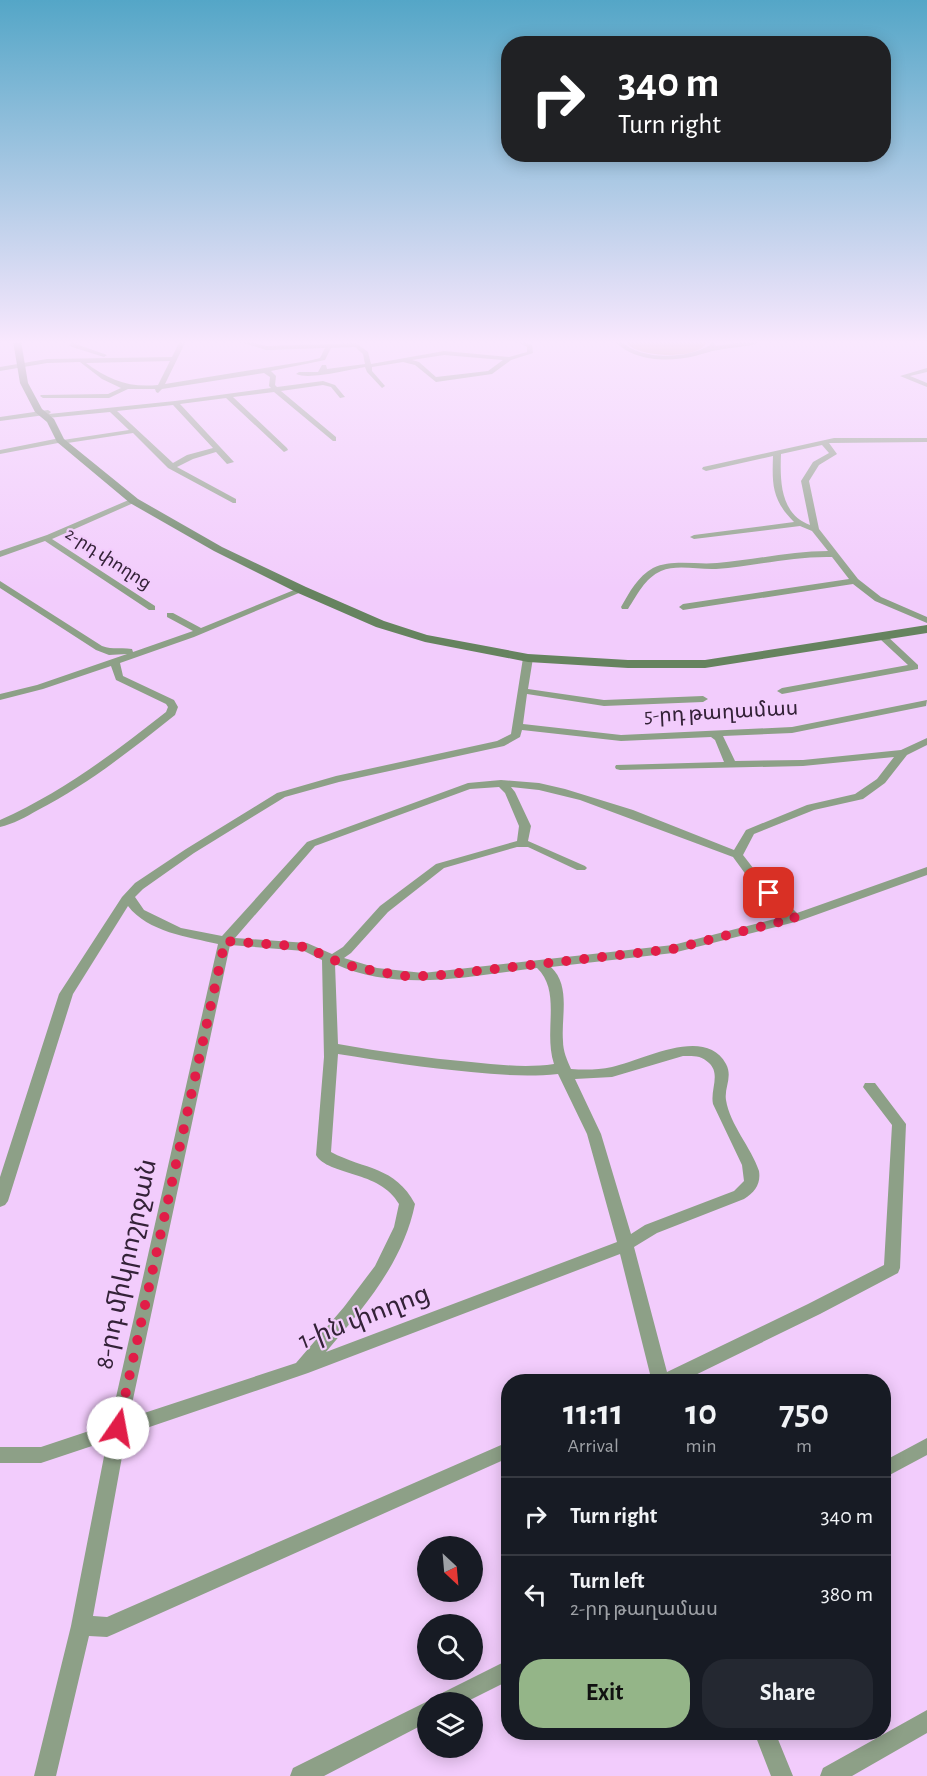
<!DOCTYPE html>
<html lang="en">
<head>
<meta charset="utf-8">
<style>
	:root { --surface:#171b24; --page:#242831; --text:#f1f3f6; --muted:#9ea1a6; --line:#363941; --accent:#94b588 }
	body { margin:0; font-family:"Alegreya Sans","Noto Sans Armenian",sans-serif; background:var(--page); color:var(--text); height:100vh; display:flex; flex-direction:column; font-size:22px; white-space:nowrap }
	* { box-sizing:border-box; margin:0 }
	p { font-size:20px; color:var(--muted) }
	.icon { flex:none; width:33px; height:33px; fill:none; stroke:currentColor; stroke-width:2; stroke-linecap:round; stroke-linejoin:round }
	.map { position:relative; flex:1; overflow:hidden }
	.details { position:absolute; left:501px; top:1374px; width:390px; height:366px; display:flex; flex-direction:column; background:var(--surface); border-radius:24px; box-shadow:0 3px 15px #0003 }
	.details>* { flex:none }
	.banner { position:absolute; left:501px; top:36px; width:390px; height:126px; border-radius:24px; box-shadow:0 3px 15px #0003; background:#202124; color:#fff; overflow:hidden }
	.needle { width:39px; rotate:154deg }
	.fabs { position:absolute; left:417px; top:1536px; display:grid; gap:12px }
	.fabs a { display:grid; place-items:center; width:66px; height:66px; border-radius:50%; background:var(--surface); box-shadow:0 3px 15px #0003; font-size:30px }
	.pin { position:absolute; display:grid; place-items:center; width:51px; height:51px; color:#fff; margin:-26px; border-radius:12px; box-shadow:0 3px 9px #0006 }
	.me { position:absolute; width:66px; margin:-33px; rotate:12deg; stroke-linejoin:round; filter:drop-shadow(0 0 4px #0008) }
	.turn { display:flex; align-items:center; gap:21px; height:126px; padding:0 18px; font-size:27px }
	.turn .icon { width:78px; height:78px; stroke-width:2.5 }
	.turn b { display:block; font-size:42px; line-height:51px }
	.eta { display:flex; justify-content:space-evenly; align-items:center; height:102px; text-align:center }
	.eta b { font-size:36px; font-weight:600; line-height:42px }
	.cta { display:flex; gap:12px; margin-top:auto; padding:12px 18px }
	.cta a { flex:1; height:69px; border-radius:24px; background:var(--accent); color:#111; font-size:24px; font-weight:600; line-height:69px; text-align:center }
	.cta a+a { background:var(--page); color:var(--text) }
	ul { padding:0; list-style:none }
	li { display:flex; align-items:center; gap:18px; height:78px; padding:0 18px; border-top:2px solid var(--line) }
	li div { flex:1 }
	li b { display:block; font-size:22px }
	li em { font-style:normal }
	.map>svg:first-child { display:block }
	.green { fill:#bea57c }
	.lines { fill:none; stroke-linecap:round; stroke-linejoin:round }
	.minor { fill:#8da087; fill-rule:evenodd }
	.secondary { fill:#66835f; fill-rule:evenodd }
	.route { stroke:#e11d48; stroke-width:10; stroke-dasharray:0 18 }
	.labels { text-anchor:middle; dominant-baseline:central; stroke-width:4.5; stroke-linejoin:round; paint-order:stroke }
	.far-street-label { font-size:18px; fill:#342238; stroke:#f2ccfc }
	.street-label { font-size:21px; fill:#342238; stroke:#f2ccfc }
	.near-street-label { font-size:26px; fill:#342238; stroke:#f2ccfc }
</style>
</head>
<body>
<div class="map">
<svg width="927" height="1776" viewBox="0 0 927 1776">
	<rect width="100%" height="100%" fill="#f2ccfc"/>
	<!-- green -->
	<path class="green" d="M625 341H705L706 344C696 360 634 358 625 341Z"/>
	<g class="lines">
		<!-- minor -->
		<path class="minor" d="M72 341H78L76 344 107 355 104 357 72 347 69 345Z
			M180 341H186L165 384 308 361 320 358 325 348 266 350 237 341H247L266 346 356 343 368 352 371 364 444 351 509 357 527 352V347L516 341H524L532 345 533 353 511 360 492 374 436 382 415 365 403 362 372 367V371L385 386 382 388 367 372 365 367C348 370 309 380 296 374L299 372H318L322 365H326L327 369 365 364 363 354 355 347 331 348 325 360 271 371 276 376 275 385 277 387 323 381 335 385 345 397 340 398 331 387 323 385 281 391 336 437V441H333L274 392 233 397 287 448 288 450 284 452 226 398 180 404 234 462 227 464 216 452 193 459 177 467 236 499V503H233L168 468 133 433 61 444 58 443 0 454V450L60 438 63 440 129 430 110 412 47 418 44 416 45 415 0 421V417L48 410 51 412 49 414 175 401 271 388 269 386 270 377 264 373 162 389 158 393 156 392 155 389H128L109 398H43L40 396 41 395 108 394 121 388 102 379 80 362 47 363 0 371V367L47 359 172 357ZM444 355 503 360 488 371 436 377 419 362 412 360ZM170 361 158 385C129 388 109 380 86 363ZM173 405 213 448 187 455 173 463 117 411Z
			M615 341H621C641 361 687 359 710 345L709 341H715L716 346 749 341H764C751 347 732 347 718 350 710 351 703 354 695 356 670 362 633 362 615 341Z
			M927 368V372L910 376 927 383V387L900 376Z
			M834 438H927V442L829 443 837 454 819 465 809 481 819 529 858 579 881 597 927 617V623L875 601 853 584 683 610 679 607 683 604 849 579 832 557C793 556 755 566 716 569 699 570 677 564 661 571 645 578 637 595 628 609H622L621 607C629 593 638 576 653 568 672 559 696 565 717 563 754 560 791 551 828 551L812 531 800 526 694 539 690 537 694 535 794 522C772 500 772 485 773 456L706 471 702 469 703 467ZM822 445 829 453 813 462 801 481 810 525C780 514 780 481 781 454Z
			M131 499 138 501 52 539 155 606V610H149L45 541 0 557V551L47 535Z
			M0 581 102 646C113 650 122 647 132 649L133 652 193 631 167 617V613H173L201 628 299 588 306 590 194 637 120 663 123 676 174 700 178 707 175 715C131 750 87 785 38 810 26 817 13 824 0 827V820C61 793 114 753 166 712L168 707 166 704 116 680 111 666 43 689 0 700V694L37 685 127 654 109 655 96 650 0 588Z
			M883 634 886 635 918 665V669L782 694 777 691 782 688 908 665 880 639V635Z
			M528 655 533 658 528 689 604 700 703 696 708 699 703 702 604 706 527 694 523 724 621 735 792 727 927 700 926 706 792 733 723 736 735 761 803 760 901 750 927 738V745L907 755 885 783 863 799 814 810 754 834 743 855 760 877 797 913 927 867V875L799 921 673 953 551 967C571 986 561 1016 563 1041 563 1051 567 1060 571 1069 584 1070 598 1070 612 1067 642 1061 705 1025 726 1064 733 1077 724 1088 726 1100 730 1125 751 1147 759 1171 761 1184 755 1192 744 1199L657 1233 634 1247 667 1372 808 1304 884 1265 892 1125 863 1087 865 1083H875L906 1124 900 1268 898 1273 820 1314 681 1382H652L620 1254 308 1373 126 1435 93 1616 107 1617 508 1442V1458L114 1634 107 1637 89 1636 56 1776H34L71 1626 107 1441 41 1463H0V1447H41L110 1424 218 944C188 937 148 932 128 906L73 994 8 1201 5 1205 0 1207V1177L59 994 122 897 135 883 186 849 277 793 336 776 497 741 511 734 523 658ZM522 730 621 741 711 737 715 740 724 762 616 765 615 767 616 769 620 770 803 766 894 757 877 779 855 794 807 805 746 830 734 850 633 810 565 789 539 783 501 780 468 783 307 842 222 936 181 928 144 910 135 897 143 889 194 853 285 797 339 782 504 746 520 737ZM499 787 505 793 519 826 517 841 436 864 380 906 343 947 332 954 307 943 235 938 315 846 470 789ZM511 787 539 790 580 800 733 857 752 883 786 916 673 945 423 973 377 968 344 958 351 953 388 912 444 868 517 847H528L577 870H585L587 868 585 866 528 841 531 826 515 792ZM230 945 304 951 322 960 324 1057 316 1155C328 1176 380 1170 399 1204L394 1227 375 1266 344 1307 296 1363 129 1418ZM335 964C398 993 471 976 537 968 562 992 543 1031 554 1064 527 1068 499 1065 471 1062 426 1058 383 1052 338 1044ZM338 1054C382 1061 426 1068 471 1072 500 1075 529 1077 558 1074L587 1134 617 1242 326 1352C364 1307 403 1263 415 1204 395 1166 365 1170 331 1152ZM683 1056C693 1056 701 1055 709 1063 721 1074 710 1090 713 1104L742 1165 744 1181 734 1191 645 1225 631 1234 601 1134 575 1079 612 1077Z
			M927 1438V1455L884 1478V1461Z
			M508 1660V1681L466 1702H435L438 1695Z
			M428 1701 433 1702H428V1722L324 1776H290L293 1768Z
			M927 1710V1733L852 1776H820L823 1768Z
			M754 1732H775L793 1776H771Z"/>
		<!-- secondary -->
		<path class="secondary" d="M13 341H21L28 383 42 409 54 419 64 439 138 499 222 547 306 587 384 621 427 635 528 654 628 660H705L927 625V633L705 668H628L528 662 425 642 376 627 298 593 214 551 130 503 57 442 47 422 35 412 20 383Z"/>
	</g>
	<!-- sky -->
	<linearGradient id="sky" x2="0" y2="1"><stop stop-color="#54a6c7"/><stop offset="0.58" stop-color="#f9e8fe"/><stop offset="1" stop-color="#f9e8fe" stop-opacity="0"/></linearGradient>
	<rect width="927" height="590" fill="url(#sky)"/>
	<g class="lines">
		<!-- route -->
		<path class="route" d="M118 1428 225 941 307 947 328 958 354 967 403 976H432L673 949 795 918 769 893"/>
	</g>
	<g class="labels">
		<!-- far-street labels -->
		<g class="far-street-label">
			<text transform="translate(108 559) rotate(33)">2-րդ փողոց</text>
		</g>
		<!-- street labels -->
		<g class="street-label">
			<text transform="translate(721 712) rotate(-3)">5-րդ թաղամաս</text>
		</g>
		<!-- near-street labels -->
		<g class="near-street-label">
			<text transform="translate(126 1264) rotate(-78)">8-րդ միկրոշրջան</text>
			<text transform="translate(364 1317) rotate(-21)">1-ին փողոց</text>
		</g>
	</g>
</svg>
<div class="fabs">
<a><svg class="needle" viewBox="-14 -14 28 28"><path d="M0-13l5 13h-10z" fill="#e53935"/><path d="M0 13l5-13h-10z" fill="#9ea1a6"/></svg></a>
<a><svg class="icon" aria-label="search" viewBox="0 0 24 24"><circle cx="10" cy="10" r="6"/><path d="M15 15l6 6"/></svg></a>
<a><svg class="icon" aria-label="layers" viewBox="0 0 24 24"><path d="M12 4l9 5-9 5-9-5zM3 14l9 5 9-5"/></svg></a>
</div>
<div class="pin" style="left:769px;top:893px;background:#d93025"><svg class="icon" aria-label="arrive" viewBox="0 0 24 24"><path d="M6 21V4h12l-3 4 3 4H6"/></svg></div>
<svg class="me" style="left:118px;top:1428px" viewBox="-20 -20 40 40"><circle r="19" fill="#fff"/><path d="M0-13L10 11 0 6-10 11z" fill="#e11d48"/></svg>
<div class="banner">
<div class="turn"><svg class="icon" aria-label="right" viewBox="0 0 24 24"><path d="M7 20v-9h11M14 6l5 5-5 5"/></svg><div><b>340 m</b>Turn right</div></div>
</div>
<section class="details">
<div class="eta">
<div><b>11:11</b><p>Arrival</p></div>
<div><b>10</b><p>min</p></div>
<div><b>750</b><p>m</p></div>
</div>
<ul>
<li><svg class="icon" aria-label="right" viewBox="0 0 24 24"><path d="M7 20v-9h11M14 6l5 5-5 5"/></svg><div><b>Turn right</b></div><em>340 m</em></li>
<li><svg class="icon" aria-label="left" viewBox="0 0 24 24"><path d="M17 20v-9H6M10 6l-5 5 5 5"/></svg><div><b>Turn left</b><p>2-րդ թաղամաս</p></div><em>380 m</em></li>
</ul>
<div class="cta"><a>Exit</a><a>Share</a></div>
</section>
</div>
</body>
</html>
